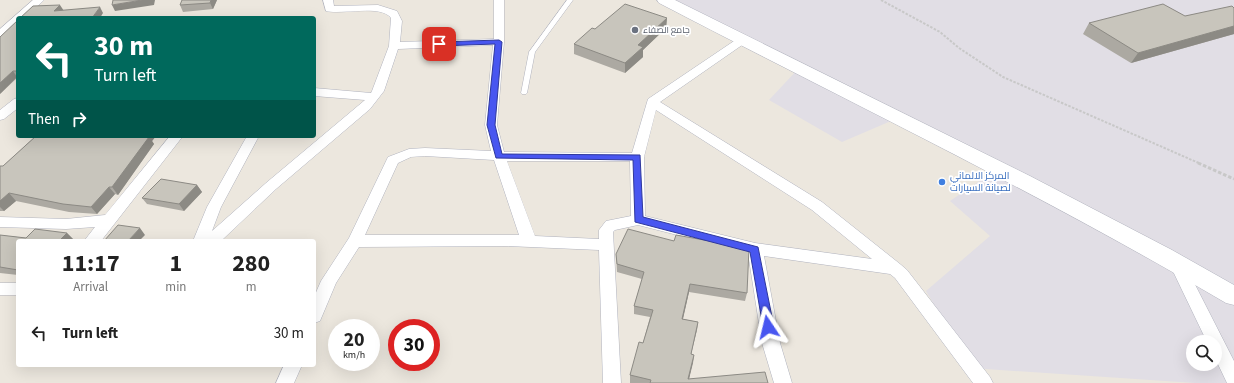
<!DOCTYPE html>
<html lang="en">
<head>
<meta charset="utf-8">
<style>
	:root { --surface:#fff; --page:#f2f2f2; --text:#222; --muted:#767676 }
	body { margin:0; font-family:"Source Sans 3",Cairo,sans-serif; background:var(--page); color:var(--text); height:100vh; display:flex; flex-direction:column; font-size:15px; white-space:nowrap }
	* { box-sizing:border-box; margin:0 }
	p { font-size:13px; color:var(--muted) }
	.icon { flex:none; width:22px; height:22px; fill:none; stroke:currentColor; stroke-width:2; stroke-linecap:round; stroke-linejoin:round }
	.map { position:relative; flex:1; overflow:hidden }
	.drawer { position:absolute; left:16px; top:239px; width:300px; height:128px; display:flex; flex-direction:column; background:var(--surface); border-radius:4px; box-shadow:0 4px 16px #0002 }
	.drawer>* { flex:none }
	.guide { position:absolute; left:16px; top:16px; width:300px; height:122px; border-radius:4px; box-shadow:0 4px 16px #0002; background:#00695c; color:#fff; overflow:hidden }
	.tools { position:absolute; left:1186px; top:335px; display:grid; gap:8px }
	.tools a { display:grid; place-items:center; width:36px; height:36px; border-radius:50%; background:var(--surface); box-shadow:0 4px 16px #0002; font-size:20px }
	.speed { position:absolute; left:328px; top:319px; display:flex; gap:8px; font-size:20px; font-weight:700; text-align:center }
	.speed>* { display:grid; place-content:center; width:52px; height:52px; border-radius:50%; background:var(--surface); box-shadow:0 4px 16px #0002; line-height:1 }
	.speed small { font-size:10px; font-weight:400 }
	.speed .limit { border:6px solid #d22; background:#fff; color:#111 }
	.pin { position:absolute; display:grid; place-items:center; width:34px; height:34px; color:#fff; margin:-17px; border-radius:8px; box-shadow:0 2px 6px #0006 }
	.me { position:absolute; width:44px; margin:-22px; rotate:350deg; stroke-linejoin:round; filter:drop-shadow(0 0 3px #0008) }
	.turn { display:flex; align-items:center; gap:14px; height:84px; padding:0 12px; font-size:18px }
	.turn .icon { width:52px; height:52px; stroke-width:2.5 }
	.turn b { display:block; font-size:28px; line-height:34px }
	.then { display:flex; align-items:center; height:38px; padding:0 12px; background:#0003; gap:8px; font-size:15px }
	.eta { display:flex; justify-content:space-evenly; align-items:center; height:68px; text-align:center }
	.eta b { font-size:24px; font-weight:700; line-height:28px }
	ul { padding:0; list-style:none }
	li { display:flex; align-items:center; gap:12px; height:52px; padding:0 12px }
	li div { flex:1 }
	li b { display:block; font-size:15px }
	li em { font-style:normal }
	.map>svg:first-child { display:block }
	.industrial { fill:#e1dee5; fill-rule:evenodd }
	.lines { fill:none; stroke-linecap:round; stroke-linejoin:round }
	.lane-casing { stroke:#b1b3be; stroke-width:1 }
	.street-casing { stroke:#b1b3be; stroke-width:1 }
	.secondary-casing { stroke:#b1b3be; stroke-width:1 }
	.path-far1 { stroke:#c8c8c8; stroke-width:2; stroke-dasharray:2.5 1.5; stroke-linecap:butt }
	.path { stroke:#c8c8c8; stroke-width:3; stroke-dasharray:3.5 2; stroke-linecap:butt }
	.lane { fill:#fff; fill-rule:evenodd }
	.street { fill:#fff; fill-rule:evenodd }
	.secondary { fill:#fff; fill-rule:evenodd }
	.wall { fill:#aca9a2 }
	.shaded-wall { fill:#8c8a84 }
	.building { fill:#c8c5bc; stroke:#8c8a84 }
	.route { fill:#4856f0; stroke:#2f389c }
	.worship-dot { fill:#6b7280; stroke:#fff; stroke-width:1.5 }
	.shop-dot { fill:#3f7fe0; stroke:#fff; stroke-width:1.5 }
	.labels { text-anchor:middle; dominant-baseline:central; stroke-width:3.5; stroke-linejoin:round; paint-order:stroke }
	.far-worship-label { font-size:9px; fill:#5b616d; stroke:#fff; text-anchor:start }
	.shop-label { font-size:10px; fill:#366cbe; stroke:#fff; text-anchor:start }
</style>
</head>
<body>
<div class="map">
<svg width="1234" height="383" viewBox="0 0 1234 383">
	<rect width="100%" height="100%" fill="#ece7de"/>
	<!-- industrial -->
	<path class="industrial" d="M664 0H1234V383H1195L971 368 926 291 990 236 950 201 997 169 898 118 842 142 769 100 799 68ZM1193 342H1215V364H1193Z"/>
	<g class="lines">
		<defs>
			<path id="lane" d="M567 0H573L535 52 527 93 526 94H522L521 93 529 52Z"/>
			<path id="street" d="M33 0H44L25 18H18V25L4 37 0 38V29Z
				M323 0H333L334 6 378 5 397 11 402 21 400 42 494 39V0H504V42L497 125 504 152 632 153 648 99 737 39H745L746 41 745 43 660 102 822 202 900 264 907 270 990 377 993 383H973L895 278 890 274 764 256 780 343 792 383H774L762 343 748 253 638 225 615 230 613 232 621 383H603L599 250 507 246 359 247 336 283 320 321 314 323V297L321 281 349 238 388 157 409 149 425 148 491 151 485 125 493 45 398 49 384 91 370 109 276 189 221 241H193L207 207 247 136H259L221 207 212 231 266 183 365 100 314 96V88L371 93 372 91 389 46 391 18C381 4 342 15 326 11ZM656 110 812 210 872 259 755 243 645 216 644 157ZM425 156 494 160 519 235H365L398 163 411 157ZM507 161H630L631 216 606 221 599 230V239L535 236Z
				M18 98V108L4 119 0 120V110L14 99Z
				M170 136H183L101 241H84L95 227 66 229 0 227V217L66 219 105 215Z
				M1177 257 1182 259 1234 361V383H1227L1215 358V342H1207L1169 263 1172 259Z
				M0 283H18V295H0Z
				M284 365H302L294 383H276Z"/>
			<path id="secondary" d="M657 0H675L1030 176 1172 250 1234 285V305L1226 303C1041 194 849 102 659 3Z"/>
		</defs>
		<!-- lane casing -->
		<use href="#lane" class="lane-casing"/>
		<!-- street casing -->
		<use href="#street" class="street-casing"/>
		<!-- secondary casing -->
		<use href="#secondary" class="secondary-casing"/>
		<!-- path-far1 -->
		<path class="path-far1" d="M881 0 940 32 959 48 1003 77 1201 164"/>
		<!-- path -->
		<path class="path" d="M1198 163 1234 179"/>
		<!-- lane -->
		<use href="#lane" class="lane"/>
		<!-- street -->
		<use href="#street" class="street"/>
		<!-- secondary -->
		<use href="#secondary" class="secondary"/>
	</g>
	<!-- wall -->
	<path class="wall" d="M217 0 213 9 183 12 180 5Z
		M1234 8V34L1131 63 1083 34 1089 23 1185 16Z
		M667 18 666 28 643 50V57L625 73 574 54V44Z
		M18 20V77L0 94Z
		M36 136H156L152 141 154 144 118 195 115 194 97 214 69 212 16 201 4 211H0V166H3Z
		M197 185 202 192 184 211 147 204 142 198Z
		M67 233 73 239 71 241H18V275L0 273V235L26 238Z
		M616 254 747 293 745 301 689 292 683 319 698 322 691 355H694L689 379 768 383H630V375L643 343 650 317 634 314V306L642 279 617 272Z"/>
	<!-- shaded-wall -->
	<path class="shaded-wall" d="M142 0H155L154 5 115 11 112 5Z
		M211 0H217L213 9 210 3Z
		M60 5 64 11H54Z
		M100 7 103 13 100 18H92Z
		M667 18 666 28 643 50V57L625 73V63L638 45Z
		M1234 26V34L1131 63 1138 53Z
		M13 71 17 77 0 94V83Z
		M145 136H156L152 141 154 144 118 195 112 187Z
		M197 185 202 192 184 211 179 204Z
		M109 187 115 194 97 214 91 207Z
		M9 193 16 201 4 211 0 207V201Z
		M140 228 145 235 139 241H128Z
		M67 233 73 239 71 241H59Z
		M690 284 689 292 681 327 682 319Z
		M698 322 697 330 689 362 691 354Z
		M694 355 693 363 688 383V379Z"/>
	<!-- building -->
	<path class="building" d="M113 0H142L112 5Z
		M182 0H211L210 3 180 5Z
		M625 4 667 18 638 45 643 47 625 63 574 44 592 28 595 29Z
		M1163 4 1185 16 1232 6 1234 8V26L1138 53 1089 23Z
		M60 5 54 11 100 7 92 18H20L33 6Z
		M18 20V71H13L0 83V37Z
		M36 136H145V137H149L112 187H109L91 207 63 204 9 193 0 201V166H3Z
		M161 179 197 185 179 204 142 198Z
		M118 225 140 228 128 241H104Z
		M35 229 67 233 59 241H18V270L0 267V235L26 238Z
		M628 229 674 241 676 235 749 248 747 293 690 284 682 319 698 322 691 354 694 355 688 379 765 372 768 383H650L651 380 630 375 639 342 643 343 653 310 634 306 644 272 617 264 616 254Z"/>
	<!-- route -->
	<path class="route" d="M499 40 502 42 495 125 502 154 640 155 643 217 758 247 774 327 772 330H765L763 327 750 252 635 222 633 160 496 158 487 125 495 44 439 46 436 44 439 42Z"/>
	<!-- markers -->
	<circle class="worship-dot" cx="635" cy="30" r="4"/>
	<circle class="shop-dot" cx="942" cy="182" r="4"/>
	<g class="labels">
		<!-- far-worship labels -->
		<g class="far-worship-label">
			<text x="643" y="30">جامع الصفاء</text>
		</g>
		<!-- shop labels -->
		<g class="shop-label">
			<text x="950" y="176">المركز الالماني<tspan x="950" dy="12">لصيانة السيارات</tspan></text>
		</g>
	</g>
</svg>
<div class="tools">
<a><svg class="icon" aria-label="search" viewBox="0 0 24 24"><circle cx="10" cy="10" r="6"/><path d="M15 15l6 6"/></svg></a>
</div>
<div class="speed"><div>20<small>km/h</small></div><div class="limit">30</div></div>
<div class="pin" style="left:439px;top:44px;background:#d93025"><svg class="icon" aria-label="arrive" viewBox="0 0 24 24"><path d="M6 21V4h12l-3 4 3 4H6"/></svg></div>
<svg class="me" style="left:768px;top:327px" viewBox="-20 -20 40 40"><path d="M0-17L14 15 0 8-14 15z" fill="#4856f0" stroke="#fff" stroke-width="4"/></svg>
<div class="guide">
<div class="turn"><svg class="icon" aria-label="left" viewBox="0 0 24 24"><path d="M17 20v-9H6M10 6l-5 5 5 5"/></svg><div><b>30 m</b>Turn left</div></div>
<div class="then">Then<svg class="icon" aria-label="right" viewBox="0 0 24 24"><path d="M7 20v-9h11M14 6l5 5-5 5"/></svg></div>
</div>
<section class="drawer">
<div class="eta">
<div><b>11:17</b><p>Arrival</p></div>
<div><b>1</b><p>min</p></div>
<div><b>280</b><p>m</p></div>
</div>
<ul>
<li><svg class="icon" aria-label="left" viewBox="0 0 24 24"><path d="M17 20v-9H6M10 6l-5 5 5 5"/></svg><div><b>Turn left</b></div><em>30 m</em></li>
</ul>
</section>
</div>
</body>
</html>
